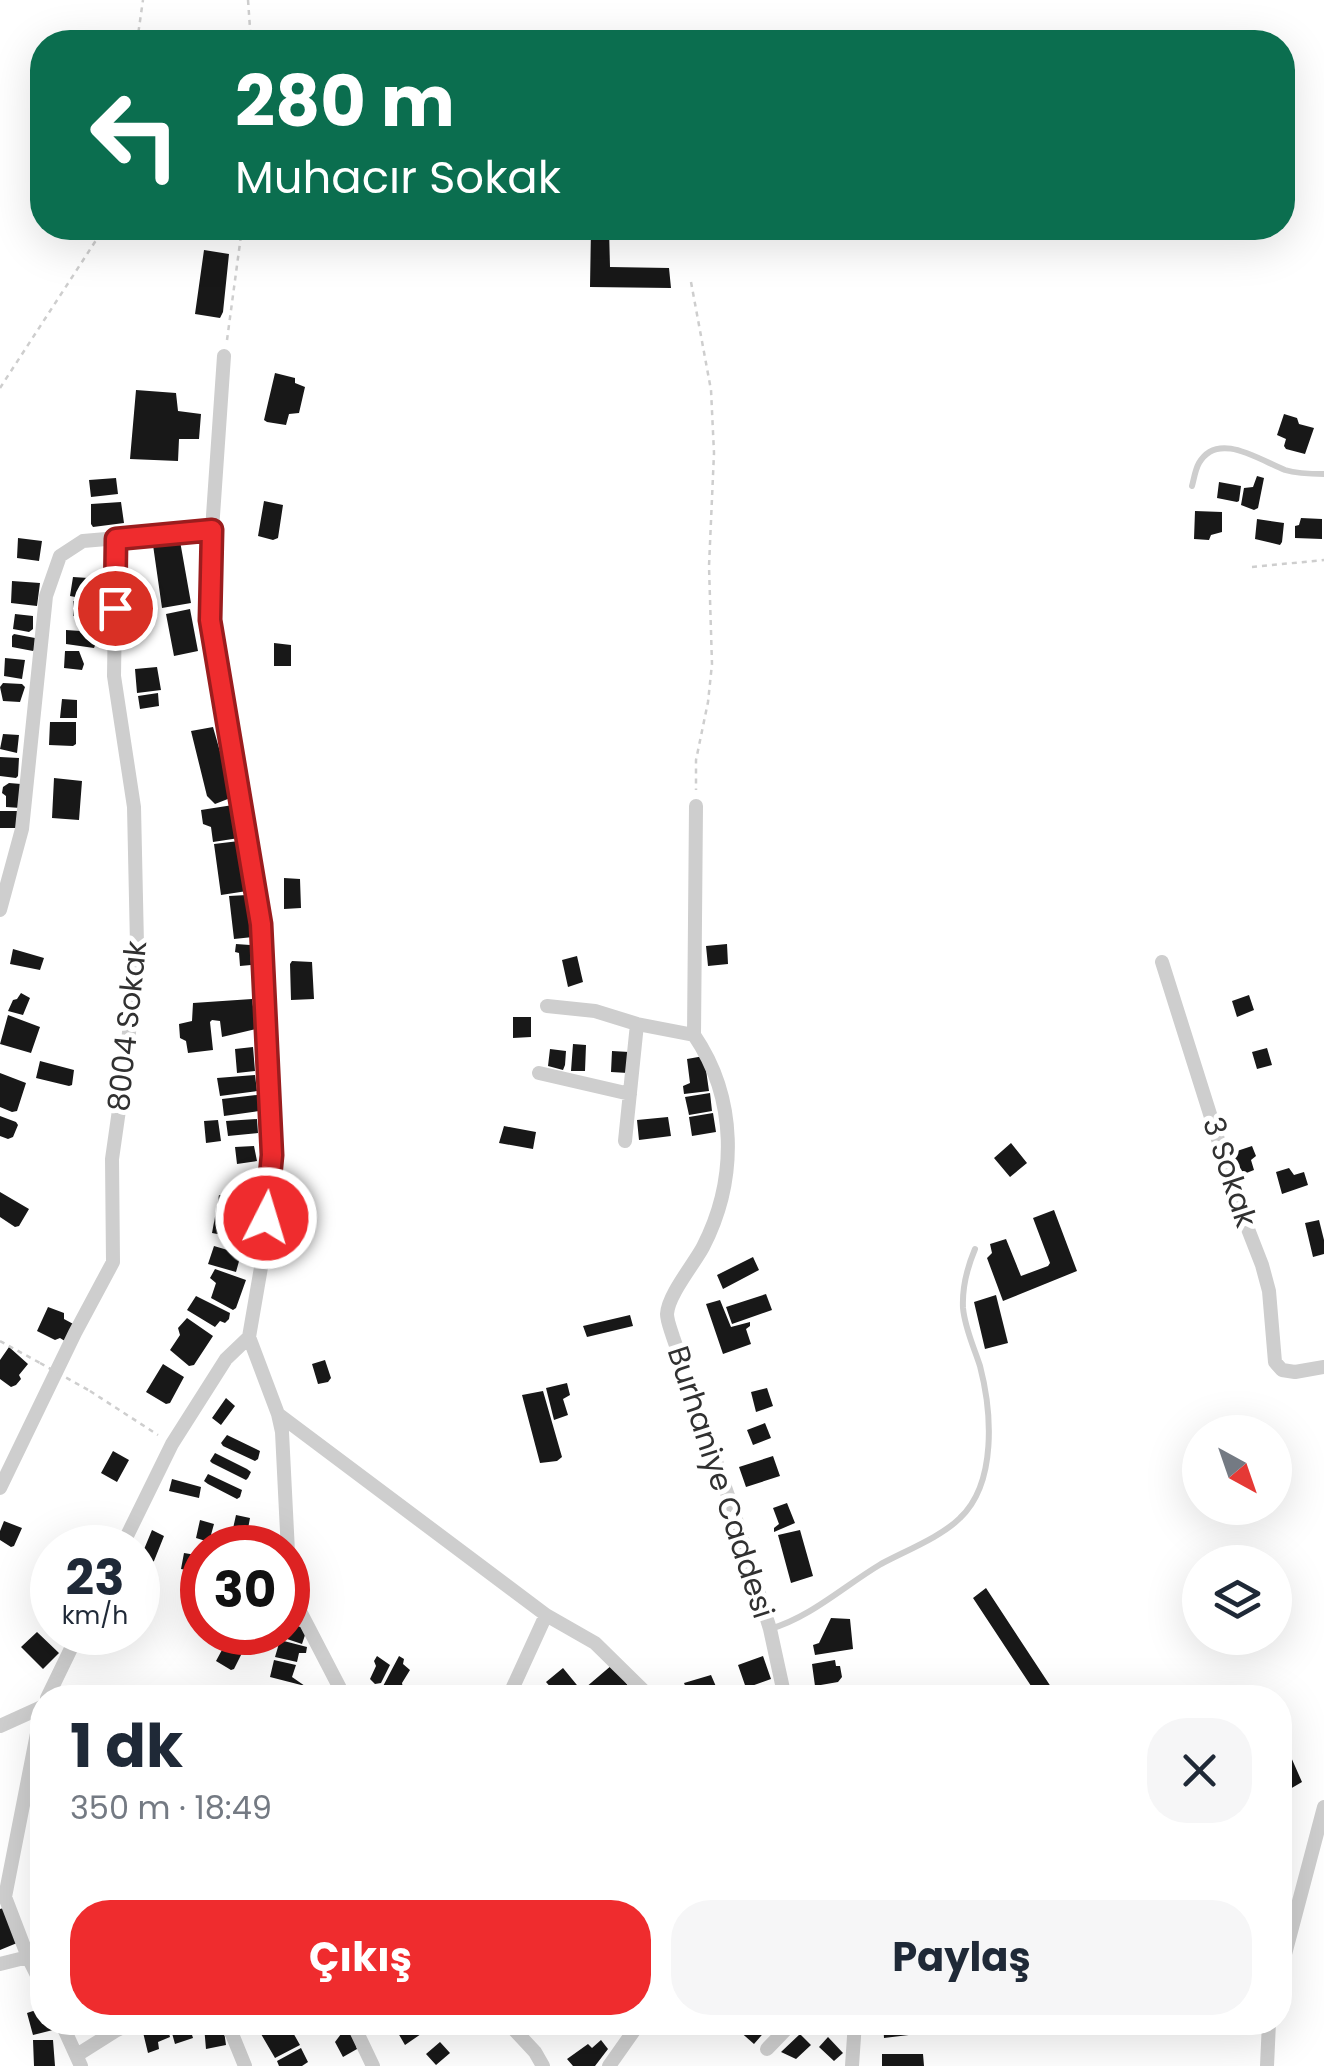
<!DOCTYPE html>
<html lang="tr">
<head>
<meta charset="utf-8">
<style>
	:root { --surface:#fff; --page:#f6f6f7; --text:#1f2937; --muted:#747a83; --accent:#ef2c2e }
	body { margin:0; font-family:Poppins,sans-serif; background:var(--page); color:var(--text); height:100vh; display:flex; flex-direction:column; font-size:38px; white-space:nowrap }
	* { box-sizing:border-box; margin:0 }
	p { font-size:32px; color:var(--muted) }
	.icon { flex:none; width:55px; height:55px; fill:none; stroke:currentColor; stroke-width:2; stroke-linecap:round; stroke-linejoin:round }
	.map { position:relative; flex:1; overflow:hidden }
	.details { position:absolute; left:30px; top:1685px; width:1262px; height:350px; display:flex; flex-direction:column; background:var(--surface); border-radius:40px; box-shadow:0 10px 40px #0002 }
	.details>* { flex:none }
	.hud { position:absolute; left:30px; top:30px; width:1265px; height:210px; border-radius:40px; box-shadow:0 10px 40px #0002; background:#0b6e4f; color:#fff; overflow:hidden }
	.needle { width:65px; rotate:140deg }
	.controls { position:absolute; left:1182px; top:1415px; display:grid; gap:20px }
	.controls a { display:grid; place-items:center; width:110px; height:110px; border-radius:50%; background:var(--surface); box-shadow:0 10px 40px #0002; font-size:50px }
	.speed { position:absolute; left:30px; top:1525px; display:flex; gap:20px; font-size:50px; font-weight:700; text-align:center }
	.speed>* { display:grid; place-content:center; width:130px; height:130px; border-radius:50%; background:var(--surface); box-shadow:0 10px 40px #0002; line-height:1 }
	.speed small { font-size:25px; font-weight:400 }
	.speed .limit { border:15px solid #d22; background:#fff; color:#111 }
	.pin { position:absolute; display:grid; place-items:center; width:85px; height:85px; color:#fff; margin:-42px; border:5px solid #fff; border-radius:50%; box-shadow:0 2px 10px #0007 }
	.me { position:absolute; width:110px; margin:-55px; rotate:5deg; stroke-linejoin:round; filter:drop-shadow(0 0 8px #0008) }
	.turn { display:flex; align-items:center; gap:35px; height:210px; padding:0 40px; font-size:45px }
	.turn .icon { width:130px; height:130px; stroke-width:2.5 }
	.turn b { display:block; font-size:70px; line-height:85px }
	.round { display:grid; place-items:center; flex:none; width:105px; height:105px; border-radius:40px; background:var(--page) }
	.overview { display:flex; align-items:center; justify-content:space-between; height:170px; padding:0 40px }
	h1 { font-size:60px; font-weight:700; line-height:75px }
	.cta { display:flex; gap:20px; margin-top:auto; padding:20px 40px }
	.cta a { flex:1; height:115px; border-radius:40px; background:var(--accent); color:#fff; font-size:40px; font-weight:700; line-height:115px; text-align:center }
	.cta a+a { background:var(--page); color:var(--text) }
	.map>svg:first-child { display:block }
	.building { fill:#181818 }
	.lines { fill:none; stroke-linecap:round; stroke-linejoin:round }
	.path { stroke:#cecece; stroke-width:2.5; stroke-dasharray:5 5; stroke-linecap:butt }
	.lane { stroke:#cecece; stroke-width:6 }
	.street { stroke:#cecece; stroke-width:14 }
	.path-bridge { stroke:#cecece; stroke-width:2.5; stroke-dasharray:5 5; stroke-linecap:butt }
	.route-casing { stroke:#9b1d1e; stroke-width:25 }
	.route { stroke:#ef2c2e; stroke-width:18 }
	.labels { text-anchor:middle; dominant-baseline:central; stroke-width:10; stroke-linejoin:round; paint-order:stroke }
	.street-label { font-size:30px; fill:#313131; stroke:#fff }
</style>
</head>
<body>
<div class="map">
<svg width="1324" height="2066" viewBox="0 0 1324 2066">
	<rect width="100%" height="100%" fill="#fff"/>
	<!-- building -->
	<path class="building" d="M591 228H609L610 267 669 268 671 288 590 287Z
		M204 250 229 254 223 312 220 318 195 314Z
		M275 373 295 378V383L305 387 299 413 289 414 286 425 267 422 264 420Z
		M136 390 176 393 178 411 201 414 199 439H179L178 461 130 459Z
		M1284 414 1297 418 1299 424 1314 428 1305 454 1286 449 1284 446 1286 439 1277 435Z
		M1257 476 1264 478 1258 508 1254 510 1241 505 1244 488 1253 487Z
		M116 478 118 494 91 497 89 480Z
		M1219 482 1241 486 1239 501 1237 502 1217 498Z
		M264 501 283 505 278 538 273 540 258 536Z
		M121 502 124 523 93 527 91 524V504Z
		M1195 511 1222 512V532L1211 535 1209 540 1194 539Z
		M1301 518 1322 519V539L1295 538V526L1299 525Z
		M1257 519 1284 523 1282 542 1280 545 1255 539Z
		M18 538 42 541 39 561 17 558Z
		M180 541 191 603 162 608 153 545Z
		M73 577 103 579 101 599 96 601 70 596Z
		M12 581 40 583 37 606 11 603Z
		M73 601 97 603 96 619 73 616Z
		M190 609 198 651 174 656 166 614Z
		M15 614 33 616V629L29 632 13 629Z
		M66 630 95 632 96 643 94 648 66 644Z
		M14 634 35 638 36 648 33 651 12 647V636Z
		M274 643 291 645V666H274Z
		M65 651H79L84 664 82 670 64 668Z
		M5 658 25 660 22 679 4 676Z
		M157 667 161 690 137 693 135 669Z
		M3 683 22 684 25 687 20 702 3 701 0 687Z
		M158 693 159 706 140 709 138 696Z
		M62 699 77 700V718H60Z
		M50 722H76V744L73 746 49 745Z
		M213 727 233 797 215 804 207 796 191 731Z
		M3 734 19 735 17 753 0 749Z
		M0 757 19 758 18 776 16 778 0 776Z
		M54 778 82 781 79 820 52 818Z
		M9 783 21 784V808L6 807V796L2 793 3 787Z
		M233 805 239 838 213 842 211 827 203 824 201 810Z
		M0 811H17V828H0Z
		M239 841 247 891 221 895 214 844Z
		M284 878 300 879 301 908 284 909Z
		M247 895 253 937 234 939 229 896Z
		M236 944 250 945 251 965 240 966 239 953 235 952Z
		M727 944 728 964 708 966 706 946Z
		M13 949 44 958 40 970 10 964Z
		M577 956 583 982 568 987 562 960Z
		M292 961 312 962 314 999 291 1000 290 964Z
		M21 993 30 998 23 1015 8 1011 13 1000 17 999Z
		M1249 995 1254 1010 1237 1017 1232 1001Z
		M252 999 256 1029 222 1037 220 1021 212 1020 210 1022 213 1050 188 1053 186 1041 180 1038 179 1024 192 1021 193 1003Z
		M8 1015 40 1027 31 1053 0 1044Z
		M513 1017H531V1037L513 1038Z
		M573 1044 586 1045 585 1071H571Z
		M253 1047 255 1071 237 1073 235 1049Z
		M1267 1048 1272 1065 1257 1069 1252 1052Z
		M550 1049 566 1051 565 1065 563 1070 548 1066Z
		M612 1051 629 1052 628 1073 611 1072Z
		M704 1056 709 1091 684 1094 683 1086 690 1083 687 1059Z
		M40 1061 74 1070 72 1085 69 1086 36 1078Z
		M0 1073 26 1083 17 1111 12 1112 0 1107Z
		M255 1075 257 1091 220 1096 217 1078Z
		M710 1093 712 1111 689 1115 685 1097Z
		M257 1095 259 1111 224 1116 222 1099Z
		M713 1113 716 1132 692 1136 689 1117Z
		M0 1116 16 1122 18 1125 13 1137 8 1139 0 1136Z
		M668 1117 671 1136 639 1140 637 1120Z
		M257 1119 258 1133 228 1136 226 1121Z
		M218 1120 221 1141 206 1143 204 1121Z
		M504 1126 536 1132 533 1149 499 1143Z
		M1011 1143 1027 1163 1010 1177 994 1158Z
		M254 1146 257 1161 237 1164 235 1147Z
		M1252 1146 1256 1156 1251 1160 1254 1170 1244 1174 1239 1166H1235L1231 1153Z
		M1289 1168 1294 1175 1304 1172 1308 1185 1282 1194 1276 1172Z
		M0 1192 29 1209 19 1226 15 1227 0 1217Z
		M219 1195 244 1201 238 1236 233 1237 212 1233Z
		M250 1201 262 1204 259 1229 255 1232 254 1242 249 1245 239 1241 246 1205Z
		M1054 1210 1077 1271 1003 1301 987 1258 992 1253 990 1244 1006 1239 1021 1276 1048 1266 1050 1263 1033 1218Z
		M1319 1220 1324 1240V1254L1313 1257 1305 1223Z
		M214 1246 241 1254 236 1272 208 1264Z
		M753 1257 759 1270 723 1289 717 1275Z
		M215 1269 246 1280 236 1308 233 1310 211 1298 216 1283 210 1278Z
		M766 1294 772 1310 732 1324 726 1307Z
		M996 1295 1008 1343 985 1349 974 1302Z
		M196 1296 230 1313 229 1319 225 1323 220 1321 215 1327 187 1310Z
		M720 1300 731 1327 750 1322V1326L746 1329 751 1344 723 1354 706 1304Z
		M48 1307 64 1313V1319L77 1326 68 1343 60 1338 55 1340 37 1331Z
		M630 1315 633 1326 587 1337 583 1326Z
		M187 1318 213 1336 194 1365 189 1366 170 1350 180 1335 178 1328Z
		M9 1347 28 1364 19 1375 21 1379 16 1385 11 1387 0 1379V1360Z
		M325 1360 331 1378 328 1382 318 1384 312 1364Z
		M163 1364 184 1377 170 1403 166 1404 146 1392Z
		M567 1383 570 1395 563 1399 568 1415 554 1420 546 1388Z
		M767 1388 773 1406 756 1412 751 1392Z
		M543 1391 562 1457 557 1461 540 1463 522 1395Z
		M226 1398 235 1406 221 1425 212 1418Z
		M765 1423 771 1438 753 1445 747 1430Z
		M227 1435 260 1451 258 1459 255 1461 223 1446 221 1443Z
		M113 1451 129 1460 117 1482 101 1473Z
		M215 1453 247 1469 251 1472 248 1478 246 1480 212 1463 210 1461Z
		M773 1456 780 1476 746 1487 739 1467Z
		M208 1474 242 1490 240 1497 237 1499 208 1484 204 1481Z
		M172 1479 201 1487 199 1498 169 1491Z
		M787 1503 795 1523 774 1532V1528L779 1524 773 1508Z
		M236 1515 250 1518 247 1534 243 1536 232 1533Z
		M200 1520 214 1524 209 1542 196 1538Z
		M4 1521 22 1528 14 1546 11 1547 0 1540V1531Z
		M90 1526 104 1534 96 1548 85 1545 82 1539Z
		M152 1530 164 1536 154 1561 150 1564 140 1559Z
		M800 1530 813 1576 791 1583 778 1535Z
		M184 1553 202 1556V1573L181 1569Z
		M986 1588 1055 1693 1049 1698H1039L973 1598Z
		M831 1618 850 1619 853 1649 815 1655 813 1645 819 1643Z
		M288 1623 307 1629 302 1644 281 1637 282 1632H288Z
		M37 1632 59 1653 43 1669 21 1647Z
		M230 1635 247 1643 234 1669 231 1670 216 1661Z
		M280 1640 307 1647 306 1653H299L297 1662 275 1657Z
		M377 1656 390 1665 381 1683 375 1684 370 1679 376 1666 374 1661Z
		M399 1656 404 1659 403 1664 410 1670 402 1683 403 1688 399 1697 394 1698 381 1690Z
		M763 1656 771 1679 746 1688 738 1665Z
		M274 1660 296 1665 292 1677 305 1686 270 1677Z
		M835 1660 836 1666H840L842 1677 838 1682 815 1686 812 1664Z
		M612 1665 638 1698H592L585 1688Z
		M563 1668 581 1690 572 1698H560L546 1682Z
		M711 1675 721 1698H690L684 1683Z
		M1287 1748 1302 1782 1290 1789 1283 1781 1280 1782V1751Z
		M7 1907 17 1943 0 1950V1909Z
		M42 2008V2022H55L57 2029 33 2035 27 2013Z
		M147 2022H166L170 2037 158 2042 159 2049 148 2053 141 2024Z
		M181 2022H188L193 2038 175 2044 170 2026Z
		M281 2022H287L300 2045 275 2058 261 2034Z
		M399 2022H414L421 2034 405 2045 394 2026Z
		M729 2022H773L754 2044Z
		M883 2022H916L917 2034 884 2038Z
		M223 2024 226 2045 206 2049 204 2026Z
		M353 2033 357 2049 343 2057 335 2042 341 2034Z
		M800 2034 811 2045 796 2059 781 2052Z
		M828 2037 843 2053 834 2061 819 2047Z
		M33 2040H53L55 2066H34Z
		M601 2040 608 2049 595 2066H573L567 2059 588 2044 592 2048Z
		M440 2042 450 2053 436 2065 426 2054Z
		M301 2048 308 2062 302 2066H279L277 2061Z
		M882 2054H923L924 2066H882Z"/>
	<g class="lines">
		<!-- path -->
		<path class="path" d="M248 0 251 42
			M137 42 143 0
			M691 282 711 390 714 453 709 566 712 664 708 702 696 760V790
			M227 340 242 228
			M0 388 104 228
			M1252 567 1324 560
			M0 1341 40 1363
			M90 1391 158 1435"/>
		<!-- lane -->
		<path class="lane" d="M1192 486C1194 479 1195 470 1199 463 1218 430 1261 461 1285 470 1298 474 1311 474 1324 474
			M770 1629C811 1617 844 1586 881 1564 905 1551 941 1537 960 1518 997 1483 992 1412 980 1366 974 1347 965 1329 963 1308 962 1287 967 1268 975 1249"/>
		<!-- street -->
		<path class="street" d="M696 806 694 1035C737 1098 738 1179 703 1247 694 1264 668 1295 667 1314 667 1321 671 1330 673 1337L735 1516 770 1629 785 1698
			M0 910 22 829 46 596 60 556 83 541 212 530
			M1162 962 1239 1206 1262 1265 1269 1291 1275 1362 1282 1370 1295 1372 1324 1367
			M547 1006 595 1011 637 1024 694 1035
			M539 1073 630 1094
			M625 1141 637 1024
			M249 1337 278 1414 282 1432 290 1592 345 1698
			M278 1414 546 1615 595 1643 651 1698
			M0 1488 75 1333 113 1262 112 1159 127 1054 137 945 134 807 114 676 116 539
			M121 1548 172 1444 226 1359 249 1337 264 1250 272 1155 261 923 210 619 212 530 224 356
			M47 1698 79 1632
			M508 1698 546 1615
			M42 1708 5 1897 28 1957 42 1985
			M0 1726 42 1707
			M0 1964 28 1957
			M1280 1973 1324 1807
			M61 2022 81 2066
			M223 2022 232 2034 245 2066
			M352 2022 373 2066
			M507 2022 535 2052 543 2066
			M767 2049 793 2022
			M77 2055 115 2031 134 2022
			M609 2066 640 2022
			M852 2066 855 2022
			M1267 2066 1269 2022"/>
		<!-- path-bridge -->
		<path class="path-bridge" d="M40 1363 90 1391"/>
	</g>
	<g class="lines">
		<defs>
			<path id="route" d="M115 608 116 539 212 530 210 620 261 924 272 1155 266 1218"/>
		</defs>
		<!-- route casing -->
		<use href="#route" class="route-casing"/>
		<!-- route -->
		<use href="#route" class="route"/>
	</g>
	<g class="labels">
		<!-- street labels -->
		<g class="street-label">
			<text transform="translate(127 1026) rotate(-84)">8004 Sokak</text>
			<text transform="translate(1230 1172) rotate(72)">3 Sokak</text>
			<text transform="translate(721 1482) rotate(72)">Burhaniye Caddesi</text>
		</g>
	</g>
</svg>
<div class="controls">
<a><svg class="needle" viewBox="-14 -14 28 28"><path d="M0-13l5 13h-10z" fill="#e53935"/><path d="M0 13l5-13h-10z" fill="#747a83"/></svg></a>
<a><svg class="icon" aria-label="layers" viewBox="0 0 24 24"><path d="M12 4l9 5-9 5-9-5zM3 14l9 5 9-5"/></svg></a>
</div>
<div class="speed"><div>23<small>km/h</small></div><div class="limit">30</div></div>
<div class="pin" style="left:115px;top:608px;background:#d93025"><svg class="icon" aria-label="arrive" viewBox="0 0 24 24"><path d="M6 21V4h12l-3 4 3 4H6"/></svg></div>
<svg class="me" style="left:266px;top:1218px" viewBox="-20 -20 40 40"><circle r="17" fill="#ef2c2e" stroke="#fff" stroke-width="3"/><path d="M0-11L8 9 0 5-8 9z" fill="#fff"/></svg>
<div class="hud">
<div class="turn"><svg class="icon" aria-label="left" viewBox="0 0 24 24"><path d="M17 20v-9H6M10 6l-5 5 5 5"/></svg><div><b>280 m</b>Muhacır Sokak</div></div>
</div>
<section class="details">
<div class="overview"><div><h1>1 dk</h1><p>350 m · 18:49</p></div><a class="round"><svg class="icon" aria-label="close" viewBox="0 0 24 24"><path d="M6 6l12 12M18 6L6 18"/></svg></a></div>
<div class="cta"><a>Çıkış</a><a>Paylaş</a></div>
</section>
</div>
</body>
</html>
